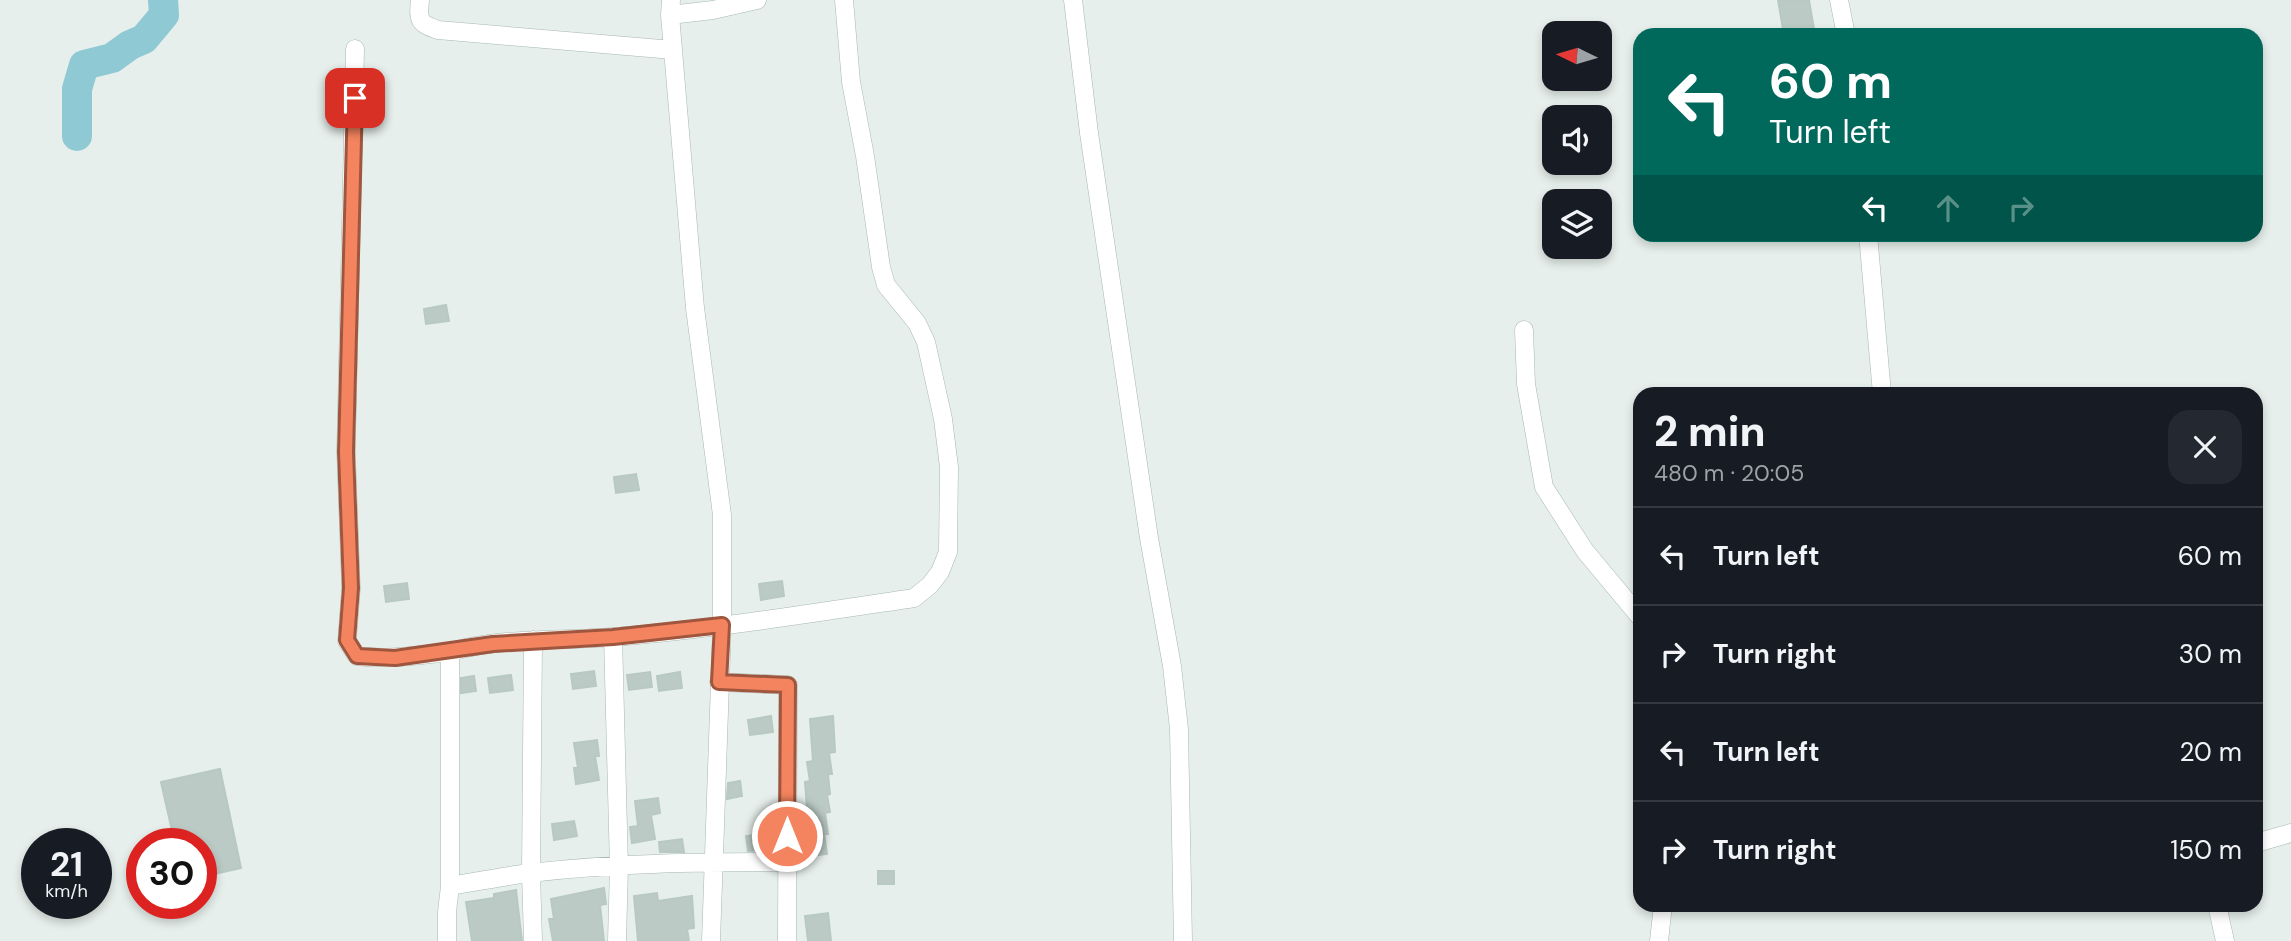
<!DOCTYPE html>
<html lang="en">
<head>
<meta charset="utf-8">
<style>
	:root { --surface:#171b24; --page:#242831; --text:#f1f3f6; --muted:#9ea1a6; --line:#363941 }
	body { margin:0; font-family:"DM Sans",sans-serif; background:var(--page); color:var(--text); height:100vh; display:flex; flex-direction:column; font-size:26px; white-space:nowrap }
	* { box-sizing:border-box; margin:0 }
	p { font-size:23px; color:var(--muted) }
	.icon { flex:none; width:38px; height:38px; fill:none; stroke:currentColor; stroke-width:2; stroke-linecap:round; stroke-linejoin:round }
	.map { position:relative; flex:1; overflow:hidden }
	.details { position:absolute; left:1633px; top:387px; width:630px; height:525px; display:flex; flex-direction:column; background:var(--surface); border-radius:21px; box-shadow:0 4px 10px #0003 }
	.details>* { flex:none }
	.hud { position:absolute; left:1633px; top:28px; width:630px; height:214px; border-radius:21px; box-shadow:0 4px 10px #0003; background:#00695c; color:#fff; overflow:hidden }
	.needle { width:46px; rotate:275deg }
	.buttons { position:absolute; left:1542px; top:21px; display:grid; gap:14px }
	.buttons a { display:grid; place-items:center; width:70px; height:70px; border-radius:14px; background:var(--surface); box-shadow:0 4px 10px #0003; font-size:35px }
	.speed { position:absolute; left:21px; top:828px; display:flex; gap:14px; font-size:35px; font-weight:700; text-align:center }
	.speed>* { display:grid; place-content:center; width:91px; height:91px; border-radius:50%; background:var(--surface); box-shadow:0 4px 10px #0003; line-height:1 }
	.speed small { font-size:18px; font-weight:400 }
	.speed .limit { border:10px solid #d22; background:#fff; color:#111 }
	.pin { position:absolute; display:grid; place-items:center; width:60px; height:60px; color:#fff; margin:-30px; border-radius:14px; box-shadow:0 4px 10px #0006 }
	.me { position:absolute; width:77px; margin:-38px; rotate:0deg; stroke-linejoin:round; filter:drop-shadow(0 0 5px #0008) }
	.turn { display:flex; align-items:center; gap:24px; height:147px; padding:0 21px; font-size:32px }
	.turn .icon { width:91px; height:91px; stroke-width:2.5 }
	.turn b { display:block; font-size:49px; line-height:60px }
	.lanes { display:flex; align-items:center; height:66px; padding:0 21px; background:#0003; justify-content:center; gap:35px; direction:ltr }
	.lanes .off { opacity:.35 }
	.round { display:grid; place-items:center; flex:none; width:74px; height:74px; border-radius:21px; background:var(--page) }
	.headline { display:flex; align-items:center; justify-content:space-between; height:119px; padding:0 21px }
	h1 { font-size:42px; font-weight:800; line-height:52px }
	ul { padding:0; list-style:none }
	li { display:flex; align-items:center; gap:21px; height:98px; padding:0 21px; border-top:2px solid var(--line) }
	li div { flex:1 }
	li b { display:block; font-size:26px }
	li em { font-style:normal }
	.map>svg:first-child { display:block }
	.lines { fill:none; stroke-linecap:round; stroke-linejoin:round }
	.river { stroke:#8ec9d4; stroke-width:30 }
	.building { fill:#bbcac4; stroke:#b8c9c2; stroke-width:2 }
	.minor-casing { stroke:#a8b8b2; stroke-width:19 }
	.minor { stroke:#fff; stroke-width:18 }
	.route-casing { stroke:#9f563e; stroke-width:18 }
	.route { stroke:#f4845f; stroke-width:12 }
</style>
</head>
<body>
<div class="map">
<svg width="2291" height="941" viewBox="0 0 2291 941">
	<rect width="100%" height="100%" fill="#e6efeb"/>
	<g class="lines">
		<!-- river -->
		<path class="river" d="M77 136V89L84 65 112 58 130 45 144 39 164 15 163 0"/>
	</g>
	<!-- building -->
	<path class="building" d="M1778 0H1809L1815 35H1784Z
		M446 305 449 321 426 324 424 309Z
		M636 474 639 490 616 493 614 477Z
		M782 581 784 596 761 600 759 584Z
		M407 583 409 599 386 602 384 586Z
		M594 671 596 686 573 689 571 674Z
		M650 672 652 687 629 690 627 675Z
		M680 672 682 688 659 691 657 676Z
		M511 675 513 690 490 693 488 678Z
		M474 676 476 691 461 693V678Z
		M771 716 773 732 750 735 748 720Z
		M833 716 835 752 829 753 832 774H828L830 794 827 795 830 812 825 813 828 834H824L827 854 804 857 802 842 806 841 803 822 808 821 805 782 810 781 807 762 813 761 810 719Z
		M597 740 599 756H595L599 780 576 784 574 768H578L574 743Z
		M220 769 241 868 201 877V844H175L161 782Z
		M740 781 742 796 727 799 728 783Z
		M658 798 660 813 651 815 655 839 632 843 630 827 638 826 635 801Z
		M574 821 577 836 554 840 552 824Z
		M769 833 771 849 748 851 746 836Z
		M682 839 684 852H660L659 842Z
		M878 871H894V884H878Z
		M604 888 606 904 600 905 604 941H553L549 919H554L551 899Z
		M516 890 522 941H472L466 902 494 898V894Z
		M657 893 658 901 692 896 694 928 687 929 689 941H638L634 896Z
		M828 913 831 941H808L805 916Z"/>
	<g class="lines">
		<defs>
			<path id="minor" d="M420 0C418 20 418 23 438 30L673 50
				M671 0 670 15 713 10 757 0
				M1073 0 1089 133 1149 538 1172 666 1179 729 1183 941
				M1839 0 1846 35
				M670 15 695 308 722 515V625L711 941
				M355 49 346 452 351 588 347 641 357 656C388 660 419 655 450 652
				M1868 234 1882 394
				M1524 330 1526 384 1544 487 1585 551 1640 617
				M613 637 619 867 617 941
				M533 640 531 873 533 941
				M719 682 788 685 787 941
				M2256 843 2291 833
				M450 886C477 882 503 876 530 873 615 863 702 862 787 862
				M2217 905 2225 941
				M447 941V912L450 886V652C502 637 559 641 613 637 714 629 814 613 914 598L930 585 940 572 948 552 949 467 943 419 926 342 917 323 886 285 881 267 865 156 851 82 844 0
				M1659 941 1663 905"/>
		</defs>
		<!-- minor casing -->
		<use href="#minor" class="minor-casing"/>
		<!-- minor -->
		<use href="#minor" class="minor"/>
	</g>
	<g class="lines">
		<defs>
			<path id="route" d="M355 98 346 452 351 588 347 640 357 656 395 658 493 644 613 637 722 625 719 682 788 685 787 836"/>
		</defs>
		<!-- route casing -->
		<use href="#route" class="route-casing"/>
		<!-- route -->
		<use href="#route" class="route"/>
	</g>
</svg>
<div class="buttons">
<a><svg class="needle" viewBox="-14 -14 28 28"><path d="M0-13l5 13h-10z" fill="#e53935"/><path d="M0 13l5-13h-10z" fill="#9ea1a6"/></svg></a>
<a><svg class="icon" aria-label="sound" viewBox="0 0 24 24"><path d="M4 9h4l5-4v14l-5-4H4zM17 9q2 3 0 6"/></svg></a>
<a><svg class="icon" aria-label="layers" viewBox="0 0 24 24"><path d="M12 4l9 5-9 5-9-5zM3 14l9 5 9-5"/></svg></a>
</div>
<div class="speed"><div>21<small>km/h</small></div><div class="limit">30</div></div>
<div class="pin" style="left:355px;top:98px;background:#d93025"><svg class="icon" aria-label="arrive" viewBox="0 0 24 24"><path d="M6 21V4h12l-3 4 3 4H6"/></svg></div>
<svg class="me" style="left:787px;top:836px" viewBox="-20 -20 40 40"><circle r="17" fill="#f4845f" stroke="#fff" stroke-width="3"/><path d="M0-11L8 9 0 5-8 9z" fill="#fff"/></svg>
<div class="hud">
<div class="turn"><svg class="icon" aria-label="left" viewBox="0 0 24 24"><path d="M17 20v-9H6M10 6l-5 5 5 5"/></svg><div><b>60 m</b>Turn left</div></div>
<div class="lanes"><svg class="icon" aria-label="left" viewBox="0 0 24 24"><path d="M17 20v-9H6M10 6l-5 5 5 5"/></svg><svg class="icon off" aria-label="ahead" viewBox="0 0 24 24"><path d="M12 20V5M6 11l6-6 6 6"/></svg><svg class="icon off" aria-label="right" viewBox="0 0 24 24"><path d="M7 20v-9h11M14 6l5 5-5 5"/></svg></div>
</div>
<section class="details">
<div class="headline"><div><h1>2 min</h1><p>480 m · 20:05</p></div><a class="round"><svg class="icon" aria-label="close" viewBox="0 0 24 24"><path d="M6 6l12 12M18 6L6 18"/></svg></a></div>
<ul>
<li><svg class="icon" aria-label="left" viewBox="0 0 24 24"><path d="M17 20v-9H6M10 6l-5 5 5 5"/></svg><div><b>Turn left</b></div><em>60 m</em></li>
<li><svg class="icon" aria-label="right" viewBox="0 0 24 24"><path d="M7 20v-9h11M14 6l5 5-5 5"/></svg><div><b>Turn right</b></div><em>30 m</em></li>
<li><svg class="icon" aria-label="left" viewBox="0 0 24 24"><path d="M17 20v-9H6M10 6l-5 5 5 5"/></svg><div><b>Turn left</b></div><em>20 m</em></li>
<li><svg class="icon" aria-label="right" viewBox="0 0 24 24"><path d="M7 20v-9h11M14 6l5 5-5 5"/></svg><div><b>Turn right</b></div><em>150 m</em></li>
</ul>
</section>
</div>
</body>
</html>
